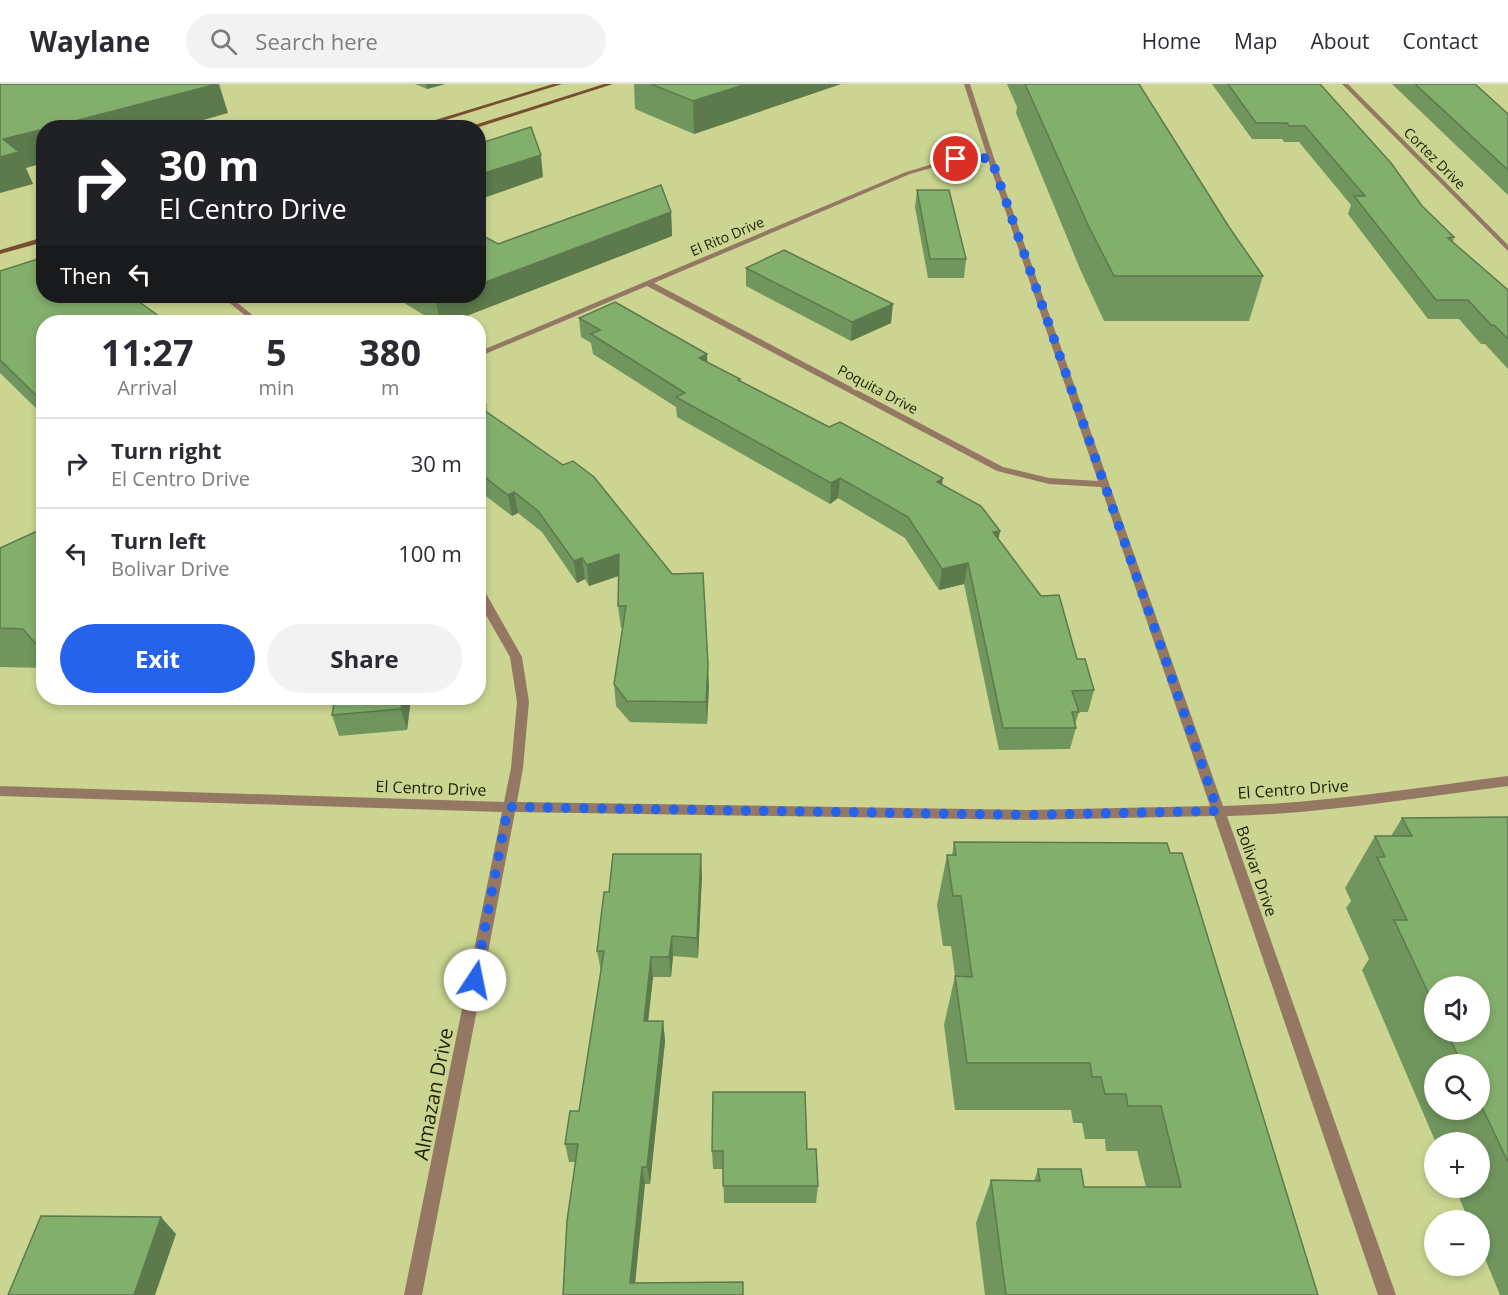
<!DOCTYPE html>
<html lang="en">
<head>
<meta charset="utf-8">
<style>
	:root { --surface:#fff; --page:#f2f2f3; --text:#2b2b33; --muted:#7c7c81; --line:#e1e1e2; --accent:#2563eb }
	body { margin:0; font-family:"Open Sans",sans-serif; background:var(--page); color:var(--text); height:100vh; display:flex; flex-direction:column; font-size:22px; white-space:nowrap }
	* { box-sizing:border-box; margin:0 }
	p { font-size:20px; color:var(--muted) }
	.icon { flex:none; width:33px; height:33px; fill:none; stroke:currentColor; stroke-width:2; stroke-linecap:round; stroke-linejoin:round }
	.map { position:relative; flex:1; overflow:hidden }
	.details { position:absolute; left:36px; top:231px; width:450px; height:390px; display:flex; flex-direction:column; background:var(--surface); border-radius:24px; box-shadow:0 3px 9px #0003 }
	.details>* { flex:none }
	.top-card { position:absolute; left:36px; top:36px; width:450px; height:183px; border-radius:24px; box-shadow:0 3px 9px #0003; background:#202124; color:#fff; overflow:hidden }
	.tools { position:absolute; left:1424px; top:892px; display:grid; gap:12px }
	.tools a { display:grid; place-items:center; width:66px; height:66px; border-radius:50%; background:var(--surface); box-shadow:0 3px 9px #0003; font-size:30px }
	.pin { position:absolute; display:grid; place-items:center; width:51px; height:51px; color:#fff; margin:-26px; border:3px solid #fff; border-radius:50%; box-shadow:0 2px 6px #0007 }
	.me { position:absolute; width:66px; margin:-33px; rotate:11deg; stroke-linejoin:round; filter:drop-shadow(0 0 4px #0008) }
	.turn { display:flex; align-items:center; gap:21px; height:126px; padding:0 24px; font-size:27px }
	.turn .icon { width:78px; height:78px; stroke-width:2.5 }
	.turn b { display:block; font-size:42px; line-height:51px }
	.then { display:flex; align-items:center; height:57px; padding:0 24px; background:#0003; gap:12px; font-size:22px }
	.eta { display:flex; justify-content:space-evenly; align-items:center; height:102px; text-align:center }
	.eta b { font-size:36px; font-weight:700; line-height:42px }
	.cta { display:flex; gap:12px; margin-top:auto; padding:12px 24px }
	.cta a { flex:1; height:69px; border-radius:36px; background:var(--accent); color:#fff; font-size:24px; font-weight:700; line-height:69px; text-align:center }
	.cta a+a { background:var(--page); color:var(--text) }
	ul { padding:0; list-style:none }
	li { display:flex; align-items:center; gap:18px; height:90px; padding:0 24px; border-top:2px solid var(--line) }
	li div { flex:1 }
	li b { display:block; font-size:22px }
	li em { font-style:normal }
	header { display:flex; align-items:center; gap:36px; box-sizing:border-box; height:84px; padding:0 30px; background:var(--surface); border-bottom:2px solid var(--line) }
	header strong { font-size:28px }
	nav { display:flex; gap:33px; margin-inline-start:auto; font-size:21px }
	.search { width:420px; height:54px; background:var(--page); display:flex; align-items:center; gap:15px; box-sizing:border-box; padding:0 21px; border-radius:33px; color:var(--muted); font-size:22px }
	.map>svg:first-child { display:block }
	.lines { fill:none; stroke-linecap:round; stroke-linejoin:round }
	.street { fill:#957864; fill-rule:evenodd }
	.secondary { fill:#784e31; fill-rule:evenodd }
	.wall { fill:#71965d; fill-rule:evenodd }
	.shaded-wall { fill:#5c7a4c }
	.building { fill:#83af6c; stroke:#5c7a4c; stroke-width:1.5 }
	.route { stroke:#2563eb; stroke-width:10; stroke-dasharray:0 18 }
	.labels { text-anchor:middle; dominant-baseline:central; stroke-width:6; stroke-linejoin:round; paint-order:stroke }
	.far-street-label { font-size:14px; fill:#1d2005; stroke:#cbd591 }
	.street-label { font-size:16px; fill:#1d2005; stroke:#cbd591 }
	.near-street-label { font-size:20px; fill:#1d2005; stroke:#cbd591 }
</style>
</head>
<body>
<header>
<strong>Waylane</strong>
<div class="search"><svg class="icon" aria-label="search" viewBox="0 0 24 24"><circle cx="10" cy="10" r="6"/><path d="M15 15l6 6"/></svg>Search here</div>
<nav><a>Home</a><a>Map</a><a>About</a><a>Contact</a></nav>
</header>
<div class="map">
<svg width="1508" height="1211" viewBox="0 0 1508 1211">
	<rect width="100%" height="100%" fill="#cbd591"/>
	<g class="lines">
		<!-- street -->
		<path class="street" d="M964 0H970L994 74 1223 722C1319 720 1413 704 1508 692V702C1415 714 1321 730 1227 732L1396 1211H1378L1214 732 1027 736 515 728 422 1211H404L502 728 0 712V702L504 718 511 684 517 618 510 573 478 517V503L484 506 522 573 529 618 523 684 517 718 1027 726 1210 722 1101 403 1049 400 997 387 647 202 478 273V268L906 88 956 73 987 72ZM988 76 1098 397 1049 394 1003 383 654 199 910 90 956 77Z
			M1342 0H1348L1508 161V167Z
			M221 212H229L261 238H253Z"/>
		<!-- secondary -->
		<path class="secondary" d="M553 0H562L420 44H409Z
			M604 0H613L476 44H465Z
			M44 153V158L0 170V166Z"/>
	</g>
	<!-- wall -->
	<path class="wall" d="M415 0H445L427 5Z
		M634 0H841L694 50 635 25Z
		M1007 0H1139L1229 143 1263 192 1249 237H1104L1080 185 1016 29 1017 23Z
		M1212 0H1320L1422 122 1454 153 1453 158 1508 206V285L1485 260H1481L1459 235H1428L1348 130 1351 121 1299 58H1284L1282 55H1252Z
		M1392 0H1475L1508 30V111Z
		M917 106 966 175 964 194H928L915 123Z
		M671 128 672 152 451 238H435L393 212H478L498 160Z
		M746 184 891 239 851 257 746 202Z
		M0 187 138 217 44 238V332L0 289Z
		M579 234 707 270V278L740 297 942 400 1000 447 998 455 1077 575 1094 606 1088 628H1079L1075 640 1076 644 1070 665 999 666 964 500 939 506 905 454 838 414 830 420 677 333 676 323 593 270 591 259 581 253Z
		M478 316 487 328 709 602 707 640 630 638 616 622 614 600 623 544H621L618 522 619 492 589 502 585 495 577 499 542 448 518 429 512 432 478 406Z
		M44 444V584L0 583V464Z
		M411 614 407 646 339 652 332 631Z
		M1508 733V1211H1500L1479 1160V1137H1469L1455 1104H1479V1059H1436L1362 886 1369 875 1346 824 1351 817 1345 804 1375 752H1391L1402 734ZM1434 903 1479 948H1434ZM1434 981H1479V1026H1434Z
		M954 758 1318 1211H985L976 1139 991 1096 1034 1097 1038 1085 1084 1103H1146L1137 1067H1106L1105 1055H1085L1082 1039H1073L1071 1026H955L944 941 955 892 951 862H943L937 821 947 771H952Z
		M702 791 698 874 673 872 671 893H653L648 937H663L665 957 650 1100H645L563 1211 576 1078H569L565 1060 579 1027 601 887 597 867 609 808Z
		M807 1065 818 1102 816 1119H724L723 1085H713L712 1067Z"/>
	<!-- shaded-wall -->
	<path class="shaded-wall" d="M217 0H219L228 29 175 44H48Z
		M426 0H445L427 5Z
		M746 0H841L694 50 693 17Z
		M44 45V79L26 84 33 100 0 109V73L3 55Z
		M541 71 543 93 478 116V91Z
		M671 128 672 152 451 238H440L436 217 451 212H478V201Z
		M893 220 891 239 851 257 852 238Z
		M707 270 708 290 699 274Z
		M44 313V322L40 315Z
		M486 321 489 341 481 324Z
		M840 394 838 414 830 420 831 399Z
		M943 394 940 415 937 398Z
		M514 408 518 429 512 432 508 411Z
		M1000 447 996 468 993 448Z
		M619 470 621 491 589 502 587 481Z
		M582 474 585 495 577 499 574 477Z
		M968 479 964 500 939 506 942 485Z
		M708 580 709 602 707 640 706 618Z
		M403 614H411L407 646 401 625Z
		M701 770 702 791 698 874 697 854Z
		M672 852 673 872 671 893 669 873Z
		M651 873 653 893 646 956 644 937Z
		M663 937 665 957 650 1100 647 1083Z
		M642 1083 645 1100 634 1211 630 1199Z
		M161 1133 176 1150 155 1211H134Z"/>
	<!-- building -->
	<path class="building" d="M0 0H217L48 44H44V45L3 55 19 68 0 73Z
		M651 0H746L693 17Z
		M1025 0H1139L1229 143 1263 192H1114L1088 141Z
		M1228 0H1320L1391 79 1422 122 1454 153 1448 154 1508 206V255L1494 241H1491L1468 216H1436L1354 112H1365L1305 42H1289L1287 39H1256Z
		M1415 0H1475L1508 30V86Z
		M531 43 541 71 478 91V60Z
		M661 101 671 128 478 201V149L498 160Z
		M917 106H949L966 175H930Z
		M784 166 893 220 852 238 746 184Z
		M44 173V212H131L167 238H44V313L40 315 0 276V187Z
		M427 212H451L436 217Z
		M615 218 707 270 699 274 740 295 738 296 829 343 840 338 943 394 937 398 981 422 1000 447 993 448 1041 512 1059 511 1077 575H1085L1094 606 1072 607 1079 628H1072L1076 644H1003L968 479 942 485 908 433 840 394 831 399 676 313 685 309 591 250 600 246 579 234Z
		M478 316 486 321 481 324 563 381 573 377 594 393 672 490 703 489 708 580 706 618 627 617 614 600 626 522H618L619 470 587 481 582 474 574 477 538 427 514 408 508 411 478 388Z
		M44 444V565H40L23 545 0 544V464Z
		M335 614H403L401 625 332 631Z
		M1508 733V1078L1479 1017V981H1462L1447 948H1479V903H1434V921L1394 836H1407L1377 773H1385L1375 752H1412L1402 734Z
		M954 758 1167 759 1170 769H1182L1318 1211H1006L991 1096 1040 1097 1038 1085H1081L1084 1103H1181L1161 1022H1128L1126 1010H1105L1101 993H1092L1090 979H967L955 892 972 893 961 812H953L947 771H956Z
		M613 770H701L697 854 672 852 669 873H651L644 937H663L647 1083H642L630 1199 743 1198V1211H563L567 1137 578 1060H565L570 1027H579L604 867H597L604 808H609Z
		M713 1008H805L807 1065H816L818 1102H723V1067H712Z
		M41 1132 161 1133 134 1211H8Z"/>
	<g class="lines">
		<!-- route -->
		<path class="route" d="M475 896 508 723 1027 731 1218 727 991 74 956 75"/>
	</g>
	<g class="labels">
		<!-- far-street labels -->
		<g class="far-street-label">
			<text transform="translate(1435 74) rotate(45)">Cortez Drive</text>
			<text transform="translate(727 152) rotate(-23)">El Rito Drive</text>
			<text transform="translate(878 305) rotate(28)">Poquita Drive</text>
		</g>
		<!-- street labels -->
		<g class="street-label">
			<text transform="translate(431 704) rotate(2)">El Centro Drive</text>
			<text transform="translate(1293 705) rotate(-4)">El Centro Drive</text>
			<text transform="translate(1257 787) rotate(71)">Bolivar Drive</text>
		</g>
		<!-- near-street labels -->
		<g class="near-street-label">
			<text transform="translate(433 1010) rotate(-79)">Almazan Drive</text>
		</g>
	</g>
</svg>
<div class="tools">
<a><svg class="icon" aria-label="sound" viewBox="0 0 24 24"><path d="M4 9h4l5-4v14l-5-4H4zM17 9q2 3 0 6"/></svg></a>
<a><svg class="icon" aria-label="search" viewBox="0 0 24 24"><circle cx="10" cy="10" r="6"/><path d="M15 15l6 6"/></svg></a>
<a>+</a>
<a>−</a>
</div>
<div class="pin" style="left:956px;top:75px;background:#d93025"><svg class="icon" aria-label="arrive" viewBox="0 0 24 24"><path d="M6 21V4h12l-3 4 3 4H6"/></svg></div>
<svg class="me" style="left:475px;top:896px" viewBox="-20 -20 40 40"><circle r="19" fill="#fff"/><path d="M0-13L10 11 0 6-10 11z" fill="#2563eb"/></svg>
<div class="top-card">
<div class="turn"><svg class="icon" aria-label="right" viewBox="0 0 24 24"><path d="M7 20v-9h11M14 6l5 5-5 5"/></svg><div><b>30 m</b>El Centro Drive</div></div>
<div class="then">Then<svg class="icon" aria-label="left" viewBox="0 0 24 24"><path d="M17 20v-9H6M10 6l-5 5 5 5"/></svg></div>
</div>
<section class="details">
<div class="eta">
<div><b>11:27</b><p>Arrival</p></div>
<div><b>5</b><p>min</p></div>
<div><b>380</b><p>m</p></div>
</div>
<ul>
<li><svg class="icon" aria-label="right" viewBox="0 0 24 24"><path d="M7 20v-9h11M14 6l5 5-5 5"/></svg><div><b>Turn right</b><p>El Centro Drive</p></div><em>30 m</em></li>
<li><svg class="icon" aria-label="left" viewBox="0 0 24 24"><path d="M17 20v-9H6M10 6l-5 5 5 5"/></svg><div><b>Turn left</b><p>Bolivar Drive</p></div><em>100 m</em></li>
</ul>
<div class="cta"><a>Exit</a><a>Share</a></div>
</section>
</div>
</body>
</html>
